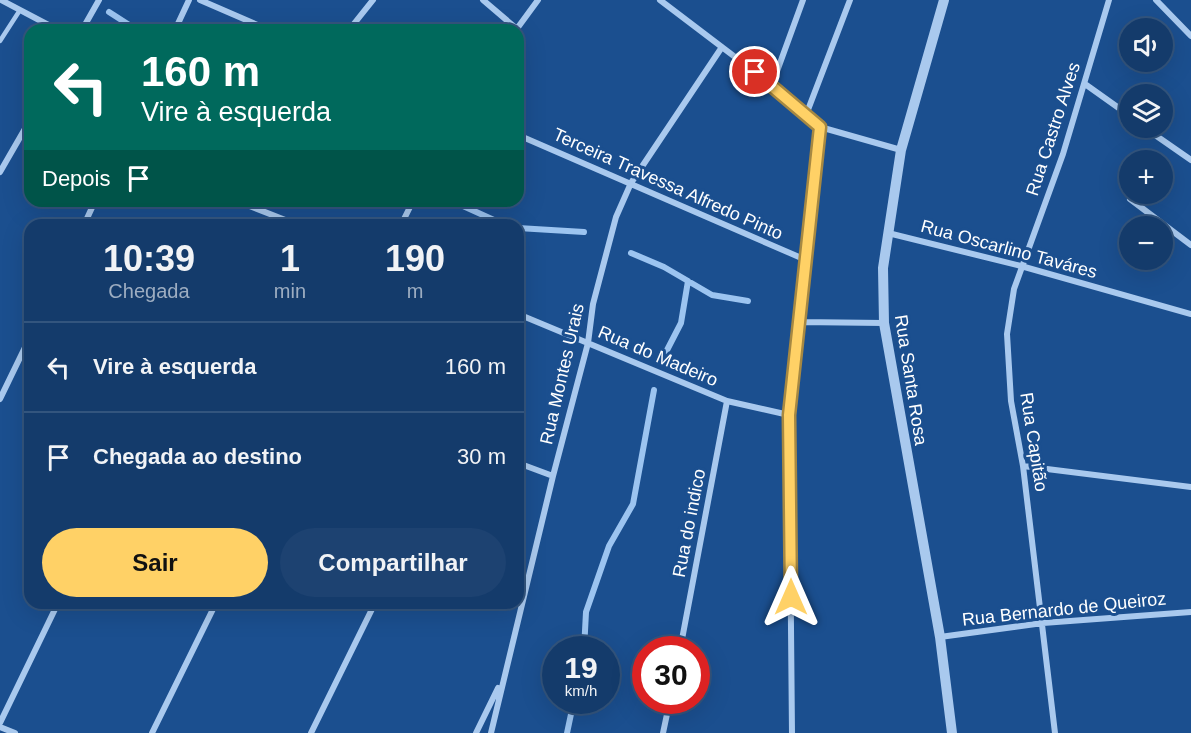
<!DOCTYPE html>
<html lang="pt">
<head>
<meta charset="utf-8">
<style>
	:root { --surface:#143b6b; --page:#1d4271; --text:#f1f3f6; --muted:#9dadc1; --line:#33557e; --accent:#ffd166 }
	body { margin:0; font-family:Helvetica,sans-serif; background:var(--page); color:var(--text); height:100vh; display:flex; flex-direction:column; font-size:22px; white-space:nowrap }
	* { box-sizing:border-box; margin:0 }
	p { font-size:20px; color:var(--muted) }
	.icon { flex:none; width:33px; height:33px; fill:none; stroke:currentColor; stroke-width:2; stroke-linecap:round; stroke-linejoin:round }
	.map { position:relative; flex:1; overflow:hidden }
	.panel { position:absolute; left:24px; top:219px; width:500px; height:390px; display:flex; flex-direction:column; background:var(--surface); border-radius:18px; box-shadow:0 6px 24px #0002,0 0 0 2px var(--line) }
	.panel>* { flex:none }
	.top-card { position:absolute; left:24px; top:24px; width:500px; height:183px; border-radius:18px; box-shadow:0 6px 24px #0002,0 0 0 2px var(--line); background:#00695c; color:#fff; overflow:hidden }
	.controls { position:absolute; left:1119px; top:18px; display:grid; gap:12px }
	.controls a { display:grid; place-items:center; width:54px; height:54px; border-radius:50%; background:var(--surface); box-shadow:0 6px 24px #0002,0 0 0 2px var(--line); font-size:30px }
	.speed { position:absolute; left:542px; top:636px; display:flex; gap:12px; font-size:30px; font-weight:700; text-align:center }
	.speed>* { display:grid; place-content:center; width:78px; height:78px; border-radius:50%; background:var(--surface); box-shadow:0 6px 24px #0002,0 0 0 2px var(--line); line-height:1 }
	.speed small { font-size:15px; font-weight:400 }
	.speed .limit { border:9px solid #d22; background:#fff; color:#111 }
	.pin { position:absolute; display:grid; place-items:center; width:51px; height:51px; color:#fff; margin:-26px; border:3px solid #fff; border-radius:50%; box-shadow:0 2px 6px #0007 }
	.me { position:absolute; width:66px; margin:-33px; rotate:0deg; stroke-linejoin:round; filter:drop-shadow(0 0 4px #0008) }
	.turn { display:flex; align-items:center; gap:21px; height:126px; padding:0 18px; font-size:27px }
	.turn .icon { width:78px; height:78px; stroke-width:2.5 }
	.turn b { display:block; font-size:42px; line-height:51px }
	.then { display:flex; align-items:center; height:57px; padding:0 18px; background:#0003; gap:12px; font-size:22px }
	.eta { display:flex; justify-content:space-evenly; align-items:center; height:102px; text-align:center }
	.eta b { font-size:36px; font-weight:800; line-height:42px }
	.primary-button { display:flex; gap:12px; margin-top:auto; padding:12px 18px }
	.primary-button a { flex:1; height:69px; border-radius:36px; background:var(--accent); color:#111; font-size:24px; font-weight:800; line-height:69px; text-align:center }
	.primary-button a+a { background:var(--page); color:var(--text) }
	ul { padding:0; list-style:none }
	li { display:flex; align-items:center; gap:18px; height:90px; padding:0 18px; border-top:2px solid var(--line) }
	li div { flex:1 }
	li b { display:block; font-size:22px }
	li em { font-style:normal }
	.map>svg:first-child { display:block }
	.lines { fill:none; stroke-linecap:round; stroke-linejoin:round }
	.stream { stroke:#9cc4f0; stroke-width:6 }
	.service { stroke:#a9c9ee; stroke-width:4.5 }
	.minor { stroke:#a9c9ee; stroke-width:6 }
	.tertiary { stroke:#a9c9ee; stroke-width:10 }
	.route-casing { stroke:#a68842; stroke-width:15 }
	.route { stroke:#ffd166; stroke-width:10 }
	.labels { text-anchor:middle; dominant-baseline:central; stroke-width:6; stroke-linejoin:round; paint-order:stroke }
	.street-label { font-size:18px; fill:#fff; stroke:#1b4f8f }
</style>
</head>
<body>
<div class="map">
<svg width="1191" height="733" viewBox="0 0 1191 733">
	<rect width="100%" height="100%" fill="#1b4f8f"/>
	<g class="lines">
		<!-- stream -->
		<path class="stream" d="M109 12 137 30
			M452 201 505 225
			M518 228 584 232
			M631 253 664 267 712 295 748 301
			M665 354 681 323 688 281
			M584 650 586 612 609 546 633 504 654 390
			M567 733 574 700"/>
		<!-- service -->
		<path class="service" d="M0 41 20 10"/>
		<!-- minor -->
		<path class="minor" d="M1 0 58 30
			M200 0 269 30
			M483 0 517 29
			M660 0 772 85 820 127 901 150
			M1156 0 1191 36
			M82 30 99 0
			M175 30 189 0
			M349 30 373 0
			M516 30 538 0
			M1085 84 1130 116
			M772 85 803 0
			M806 115 850 0
			M1145 128 1191 160
			M518 135 806 260
			M0 172 30 120
			M1130 199 1191 245
			M237 201 298 225
			M84 225 95 201
			M401 225 413 201
			M888 233 1021 266 1191 314
			M518 314 727 401 789 415
			M799 322 884 323
			M0 399 30 337
			M518 463 553 476
			M1023 466 1191 487
			M940 637 1043 623 1191 612
			M680 650 727 401
			M0 723 58 603
			M0 727 15 733
			M152 733 216 603
			M311 733 375 603
			M476 733 498 688
			M491 733 553 476 588 343 593 304 616 217 631 183 722 47
			M663 733 670 700
			M792 733 789 415 820 127
			M1055 733 1023 466 1011 401 1007 334 1014 289 1063 154 1109 0"/>
		<!-- tertiary -->
		<path class="tertiary" d="M944 0 901 150 883 268 884 323 940 637 952 733"/>
	</g>
	<g class="lines">
		<defs>
			<path id="route" d="M755 72 820 127 789 415 791 597"/>
		</defs>
		<!-- route casing -->
		<use href="#route" class="route-casing"/>
		<!-- route -->
		<use href="#route" class="route"/>
	</g>
	<g class="labels">
		<!-- street labels -->
		<g class="street-label">
			<text transform="translate(1053 129) rotate(-72)">Rua Castro Alves</text>
			<text transform="translate(668 184) rotate(24)">Terceira Travessa Alfredo Pinto</text>
			<text transform="translate(1009 249) rotate(15)">Rua Oscarlino Taváres</text>
			<text transform="translate(658 356) rotate(23)">Rua do Madeiro</text>
			<text transform="translate(562 374) rotate(-77)">Rua Montes Urais</text>
			<text transform="translate(911 380) rotate(81)">Rua Santa Rosa</text>
			<text transform="translate(1034 442) rotate(81)">Rua Capitão</text>
			<text transform="translate(689 523) rotate(-79)">Rua do indico</text>
			<text transform="translate(1064 609) rotate(-6)">Rua Bernardo de Queiroz</text>
		</g>
	</g>
</svg>
<div class="controls">
<a><svg class="icon" aria-label="sound" viewBox="0 0 24 24"><path d="M4 9h4l5-4v14l-5-4H4zM17 9q2 3 0 6"/></svg></a>
<a><svg class="icon" aria-label="layers" viewBox="0 0 24 24"><path d="M12 4l9 5-9 5-9-5zM3 14l9 5 9-5"/></svg></a>
<a>+</a>
<a>−</a>
</div>
<div class="speed"><div>19<small>km/h</small></div><div class="limit">30</div></div>
<div class="pin" style="left:755px;top:72px;background:#d93025"><svg class="icon" aria-label="arrive" viewBox="0 0 24 24"><path d="M6 21V4h12l-3 4 3 4H6"/></svg></div>
<svg class="me" style="left:791px;top:597px" viewBox="-20 -20 40 40"><path d="M0-17L14 15 0 8-14 15z" fill="#ffd166" stroke="#fff" stroke-width="4"/></svg>
<div class="top-card">
<div class="turn"><svg class="icon" aria-label="left" viewBox="0 0 24 24"><path d="M17 20v-9H6M10 6l-5 5 5 5"/></svg><div><b>160 m</b>Vire à esquerda</div></div>
<div class="then">Depois<svg class="icon" aria-label="arrive" viewBox="0 0 24 24"><path d="M6 21V4h12l-3 4 3 4H6"/></svg></div>
</div>
<section class="panel">
<div class="eta">
<div><b>10:39</b><p>Chegada</p></div>
<div><b>1</b><p>min</p></div>
<div><b>190</b><p>m</p></div>
</div>
<ul>
<li><svg class="icon" aria-label="left" viewBox="0 0 24 24"><path d="M17 20v-9H6M10 6l-5 5 5 5"/></svg><div><b>Vire à esquerda</b></div><em>160 m</em></li>
<li><svg class="icon" aria-label="arrive" viewBox="0 0 24 24"><path d="M6 21V4h12l-3 4 3 4H6"/></svg><div><b>Chegada ao destino</b></div><em>30 m</em></li>
</ul>
<div class="primary-button"><a>Sair</a><a>Compartilhar</a></div>
</section>
</div>
</body>
</html>
